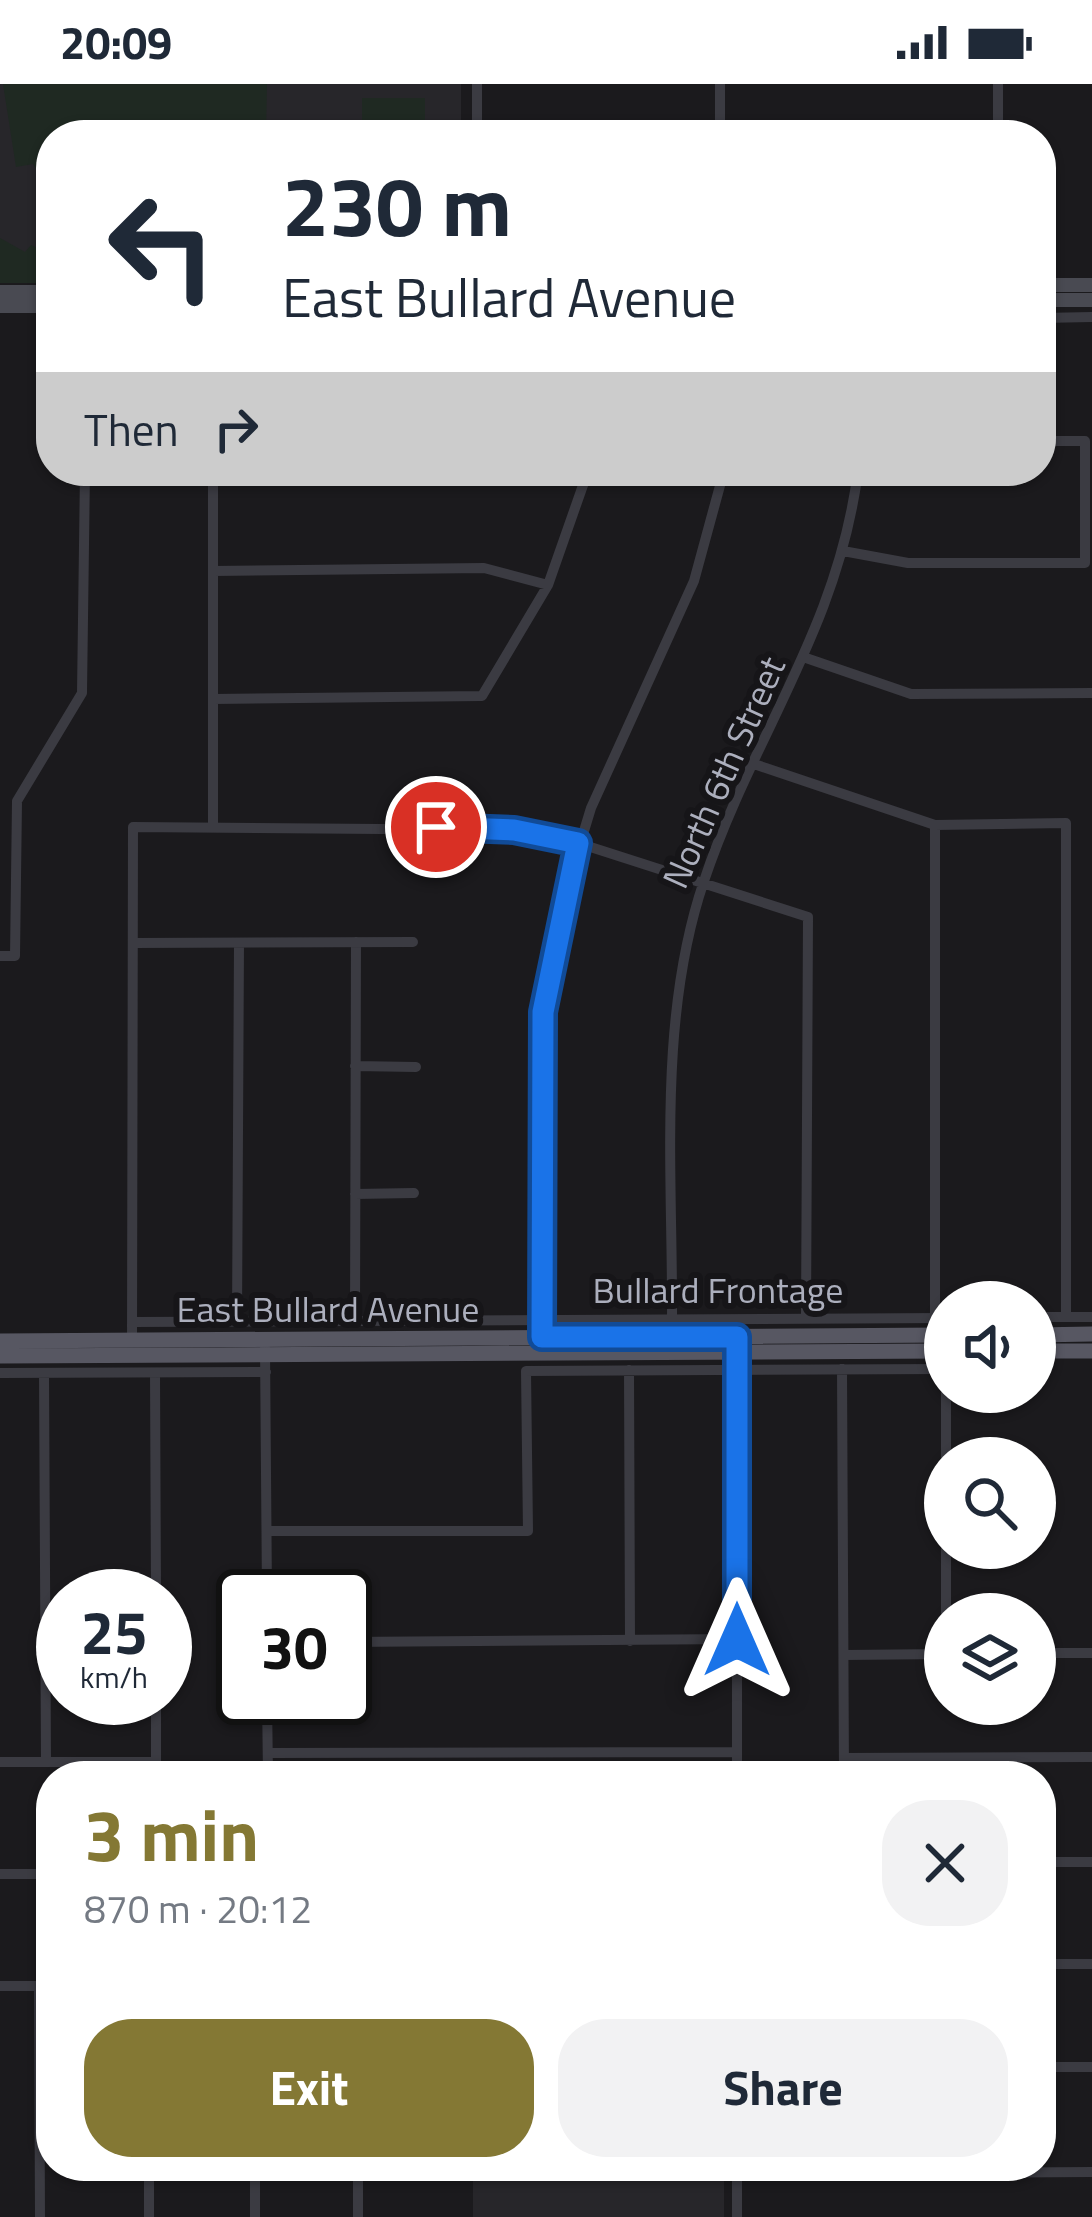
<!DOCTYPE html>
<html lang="en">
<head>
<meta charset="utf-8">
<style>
	:root { --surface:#fff; --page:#f2f2f3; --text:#1f2937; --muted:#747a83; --accent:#847834 }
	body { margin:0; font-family:"Titillium Web",sans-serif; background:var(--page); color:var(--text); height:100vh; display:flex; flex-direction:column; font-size:45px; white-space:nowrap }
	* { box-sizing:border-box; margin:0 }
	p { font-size:39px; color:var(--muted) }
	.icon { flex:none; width:66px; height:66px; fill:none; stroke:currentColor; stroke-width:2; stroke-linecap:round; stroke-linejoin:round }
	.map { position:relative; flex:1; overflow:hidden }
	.side { position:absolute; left:36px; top:1677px; width:1020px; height:420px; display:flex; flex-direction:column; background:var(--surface); border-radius:48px; box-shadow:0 3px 9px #0004 }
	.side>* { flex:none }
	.hud { position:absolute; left:36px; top:36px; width:1020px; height:366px; border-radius:48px; box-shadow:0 3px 9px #0004; background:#fff; color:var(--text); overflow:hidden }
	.fabs { position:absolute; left:924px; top:1197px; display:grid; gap:24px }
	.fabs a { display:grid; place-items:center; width:132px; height:132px; border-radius:50%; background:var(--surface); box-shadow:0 3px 9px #0004; font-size:60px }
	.speed { position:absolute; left:36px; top:1485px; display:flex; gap:24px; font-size:60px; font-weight:700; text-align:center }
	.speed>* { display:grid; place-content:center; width:156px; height:156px; border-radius:50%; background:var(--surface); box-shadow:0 3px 9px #0004; line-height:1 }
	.speed small { font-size:30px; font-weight:400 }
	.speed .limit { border:6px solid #111; border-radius:18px; background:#fff; color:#111 }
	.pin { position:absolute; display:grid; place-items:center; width:102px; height:102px; color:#fff; margin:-51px; border:6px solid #fff; border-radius:50%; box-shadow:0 3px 12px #0007 }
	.me { position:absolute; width:132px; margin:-66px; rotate:0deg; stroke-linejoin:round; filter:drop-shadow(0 0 9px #0008) }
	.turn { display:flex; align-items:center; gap:42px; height:252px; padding:0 48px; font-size:54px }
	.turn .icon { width:156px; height:156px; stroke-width:2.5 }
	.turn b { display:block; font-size:84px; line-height:102px }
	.then { display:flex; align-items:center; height:114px; padding:0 48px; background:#0003; gap:24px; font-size:45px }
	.round { display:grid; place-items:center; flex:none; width:126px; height:126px; border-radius:48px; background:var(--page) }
	.summary { display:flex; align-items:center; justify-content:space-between; height:204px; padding:0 48px }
	h1 { font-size:72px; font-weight:700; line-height:90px; color:var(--accent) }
	.primary-button { display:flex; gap:24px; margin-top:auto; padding:24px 48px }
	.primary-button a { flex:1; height:138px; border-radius:48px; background:var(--accent); color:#fff; font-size:48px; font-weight:700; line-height:138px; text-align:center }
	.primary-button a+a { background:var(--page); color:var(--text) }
	.status { display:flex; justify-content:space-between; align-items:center; height:84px; padding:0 60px; background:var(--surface); direction:ltr }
	.status svg { height:33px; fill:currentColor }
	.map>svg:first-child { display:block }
	.built { fill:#27262a }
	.green { fill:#1f2922 }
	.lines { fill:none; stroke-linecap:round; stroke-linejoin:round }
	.street { stroke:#3b3b42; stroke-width:10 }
	.secondary { stroke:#494a52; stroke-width:14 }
	.primary { stroke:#575762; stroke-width:15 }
	.route-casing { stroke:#114b97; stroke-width:30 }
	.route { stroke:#1a73e8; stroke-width:21 }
	.labels { text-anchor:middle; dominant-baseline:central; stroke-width:12; stroke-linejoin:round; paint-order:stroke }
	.street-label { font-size:36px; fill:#acafbd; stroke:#161518 }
</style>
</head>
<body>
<div class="status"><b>20:09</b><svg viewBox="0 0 49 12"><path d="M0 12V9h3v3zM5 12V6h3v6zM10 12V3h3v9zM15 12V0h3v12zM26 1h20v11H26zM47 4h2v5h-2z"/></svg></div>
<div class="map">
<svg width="1092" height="2133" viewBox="0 0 1092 2133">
	<rect width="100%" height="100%" fill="#1b1a1d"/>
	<!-- built -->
	<path class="built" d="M0 0H461V51H51V199H0Z
		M473 2082H724V2133H473Z"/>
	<!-- green -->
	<path class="green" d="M3 0H267L266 51H51L48 103 33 80 16 83Z
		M362 14H425V51H362Z
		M0 154 25 168 31 161 51 170V199H0Z"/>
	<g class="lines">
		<!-- street -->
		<path class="street" d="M477 51V0
			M720 51V0
			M998 51V0
			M1041 234 1092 233
			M213 387V743
			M843 467 908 479H1085V357H1041
			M213 487 484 484 548 501
			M806 574 911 610 1092 609
			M213 615 482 612 548 501 588 387
			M754 680 935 741 1066 739V1233
			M935 741V1235
			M133 859 413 858
			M0 872H15L17 717 82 609 85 387
			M355 982 416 983
			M355 1110 414 1109
			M1035 1233H1092
			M672 1235C673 1092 657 935 704 797 752 653 838 545 858 387
			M237 1237 239 859
			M355 1237 356 858
			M132 1238 945 1234
			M132 1258 133 743 514 746 578 759 808 833 806 1234
			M542 1261 541 977 560 826 591 724 694 497 724 387
			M737 1262V1692
			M265 1264 267 1512
			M842 1285 844 1692
			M629 1286 630 1557
			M0 1289 266 1288
			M44 1289 46 1678
			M155 1289 156 1512
			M946 1308V1374
			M267 1447H528L526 1287 945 1285
			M946 1464V1530
			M345 1558 737 1555
			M1035 1569H1092
			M844 1571 945 1570
			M267 1614 268 1692
			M268 1669 737 1668
			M844 1674 1092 1673
			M0 1678H156V1614
			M1041 1778H1092
			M0 1790H51
			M1041 1880H1092
			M0 1902H51
			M39 1902 40 2133
			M1041 1983H1092
			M149 2082V2133
			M255 2082V2133
			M358 2082V2133
			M737 2082V2133
			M737 2090 1092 2088
			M358 2091H415"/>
		<!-- secondary -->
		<path class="secondary" d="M1041 201H1092
			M0 208H51
			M1041 216H1092
			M0 222H51"/>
		<!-- primary -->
		<path class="primary" d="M1035 1251 1092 1250
			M0 1257 945 1251
			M1035 1267H1092
			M0 1272 945 1267"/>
	</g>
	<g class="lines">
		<defs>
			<path id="route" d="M436 743 514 746 578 759 543 928 542 1253H737V1556"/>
		</defs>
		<!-- route casing -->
		<use href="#route" class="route-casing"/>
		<!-- route -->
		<use href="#route" class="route"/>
	</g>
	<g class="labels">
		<!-- street labels -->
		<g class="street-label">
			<text transform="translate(723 688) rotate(-66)">North 6th Street</text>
			<text x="718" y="1205">Bullard Frontage</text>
			<text x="328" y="1224">East Bullard Avenue</text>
		</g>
	</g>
</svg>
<div class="fabs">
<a><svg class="icon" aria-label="sound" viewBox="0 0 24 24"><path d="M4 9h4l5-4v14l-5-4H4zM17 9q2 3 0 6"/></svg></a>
<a><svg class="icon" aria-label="search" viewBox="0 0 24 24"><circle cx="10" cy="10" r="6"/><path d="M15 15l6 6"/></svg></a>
<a><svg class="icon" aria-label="layers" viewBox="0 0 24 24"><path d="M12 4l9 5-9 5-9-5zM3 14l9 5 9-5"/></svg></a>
</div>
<div class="speed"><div>25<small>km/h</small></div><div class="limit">30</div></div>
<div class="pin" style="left:436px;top:743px;background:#d93025"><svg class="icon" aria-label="arrive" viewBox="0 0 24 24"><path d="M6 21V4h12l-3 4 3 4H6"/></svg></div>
<svg class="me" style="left:737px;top:1556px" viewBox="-20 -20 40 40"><path d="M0-17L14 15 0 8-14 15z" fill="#1a73e8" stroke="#fff" stroke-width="4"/></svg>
<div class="hud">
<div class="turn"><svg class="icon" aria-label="left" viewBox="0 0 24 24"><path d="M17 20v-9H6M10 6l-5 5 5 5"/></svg><div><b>230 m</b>East Bullard Avenue</div></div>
<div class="then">Then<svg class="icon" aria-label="right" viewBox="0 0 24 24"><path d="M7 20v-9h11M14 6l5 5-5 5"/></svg></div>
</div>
<section class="side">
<div class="summary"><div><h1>3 min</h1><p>870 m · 20:12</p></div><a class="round"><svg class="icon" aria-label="close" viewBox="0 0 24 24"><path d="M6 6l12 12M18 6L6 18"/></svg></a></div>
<div class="primary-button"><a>Exit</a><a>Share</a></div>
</section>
</div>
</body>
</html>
